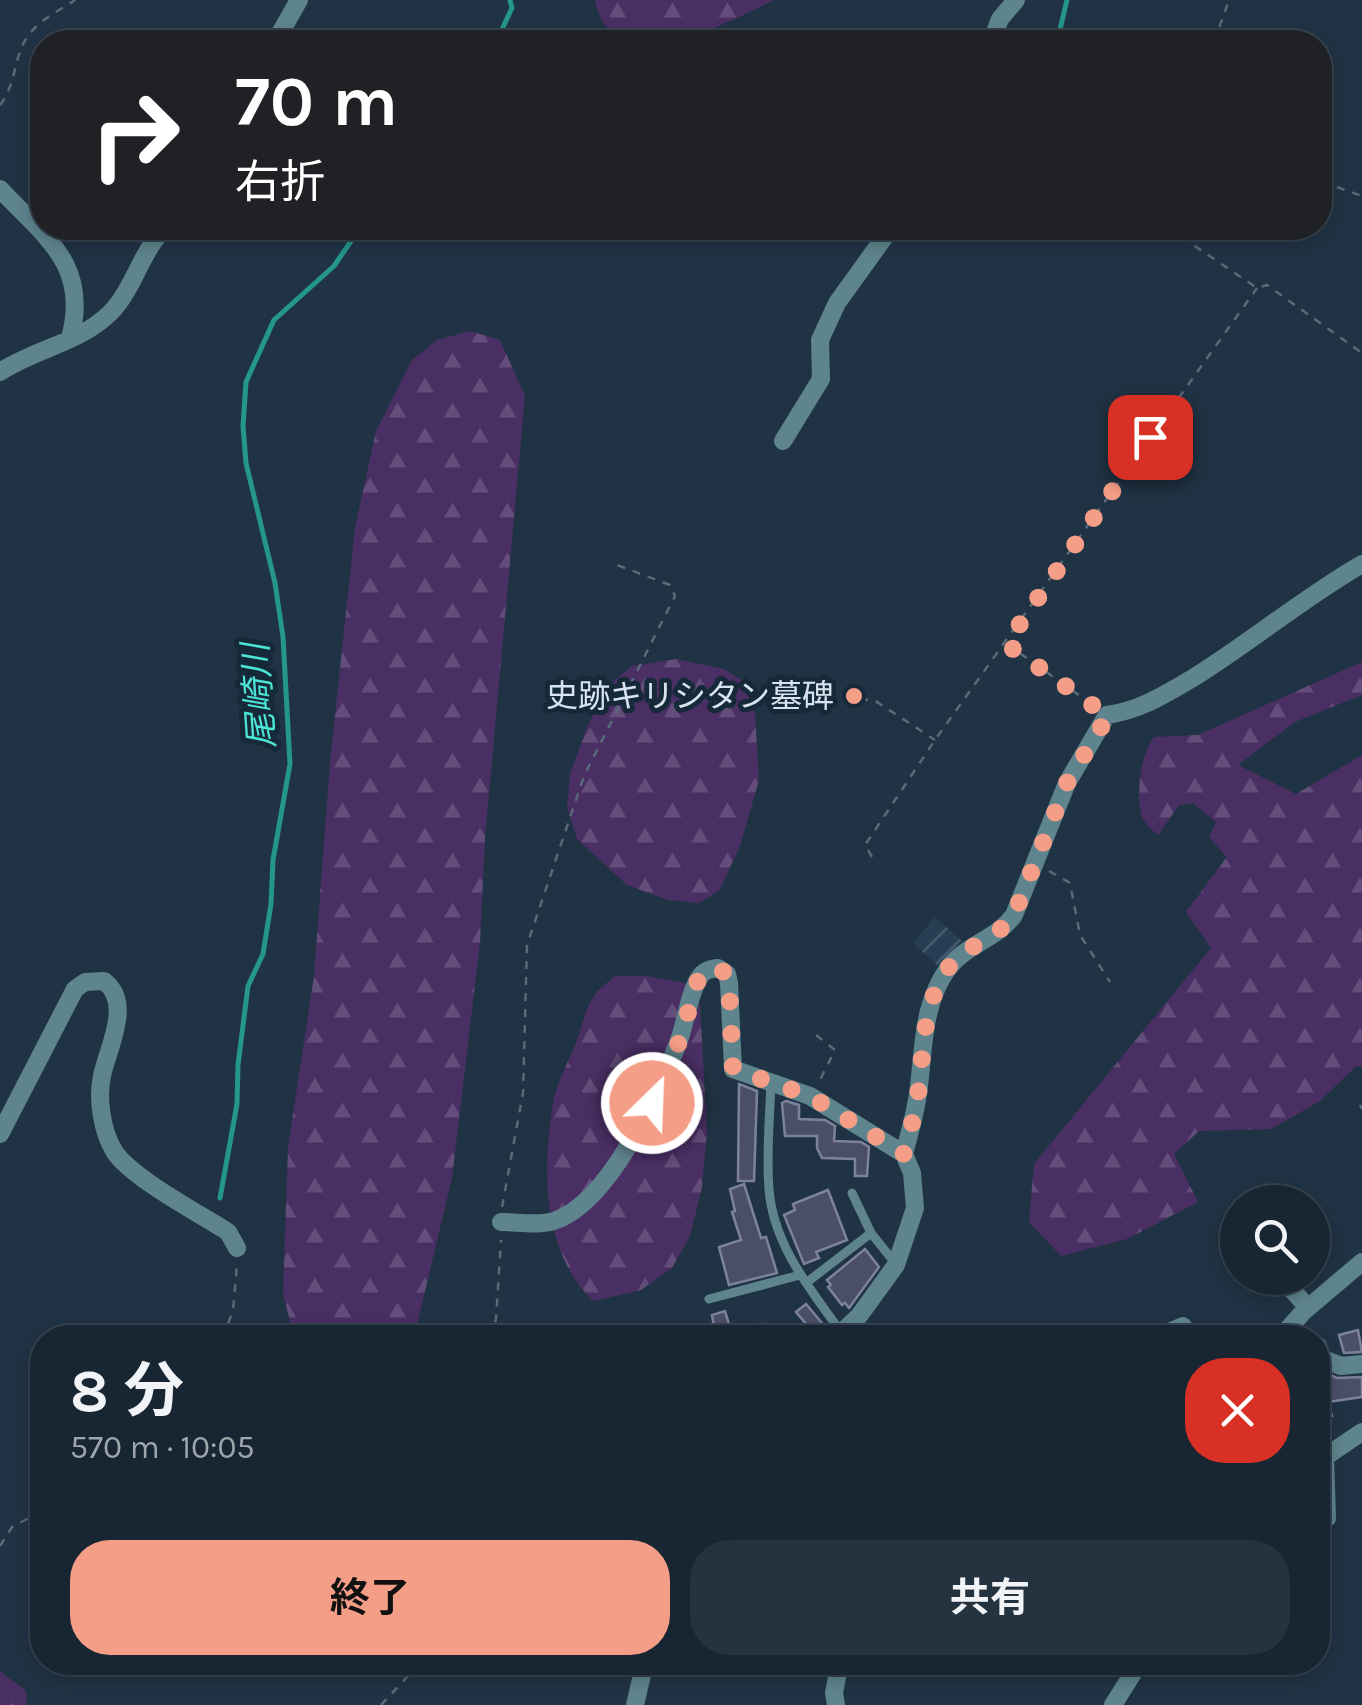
<!DOCTYPE html>
<html lang="ja">
<head>
<meta charset="utf-8">
<style>
	:root { --surface:#182633; --page:#25323f; --text:#f1f3f6; --muted:#9fa5ac; --line:#36434e; --accent:#f49e87 }
	body { margin:0; font-family:Karla,"Noto Sans JP",sans-serif; background:var(--page); color:var(--text); height:100vh; display:flex; flex-direction:column; font-size:38px; white-space:nowrap }
	* { box-sizing:border-box; margin:0 }
	p { font-size:32px; color:var(--muted) }
	.icon { flex:none; width:55px; height:55px; fill:none; stroke:currentColor; stroke-width:2; stroke-linecap:round; stroke-linejoin:round }
	.map { position:relative; flex:1; overflow:hidden }
	.panel { position:absolute; left:30px; top:1325px; width:1300px; height:350px; display:flex; flex-direction:column; background:var(--surface); border-radius:40px; box-shadow:0 5px 15px #0003,0 0 0 2px var(--line) }
	.panel>* { flex:none }
	.hud { position:absolute; left:30px; top:30px; width:1302px; height:210px; border-radius:40px; box-shadow:0 5px 15px #0003,0 0 0 2px var(--line); background:#202124; color:#fff; overflow:hidden }
	.buttons { position:absolute; left:1220px; top:1185px; display:grid; gap:20px }
	.buttons a { display:grid; place-items:center; width:110px; height:110px; border-radius:50%; background:var(--surface); box-shadow:0 5px 15px #0003,0 0 0 2px var(--line); font-size:50px }
	.pin { position:absolute; display:grid; place-items:center; width:85px; height:85px; color:#fff; margin:-42px; border-radius:20px; box-shadow:0 5px 15px #0006 }
	.me { position:absolute; width:110px; margin:-55px; rotate:24deg; stroke-linejoin:round; filter:drop-shadow(0 0 8px #0008) }
	.turn { display:flex; align-items:center; gap:35px; height:210px; padding:0 40px; font-size:45px }
	.turn .icon { width:130px; height:130px; stroke-width:2.5 }
	.turn b { display:block; font-size:70px; line-height:85px }
	.round { display:grid; place-items:center; flex:none; width:105px; height:105px; border-radius:40px; background:var(--page) }
	.overview { display:flex; align-items:center; justify-content:space-between; height:170px; padding:0 40px }
	h1 { font-size:60px; font-weight:700; line-height:75px }
	.primary-button { display:flex; gap:20px; margin-top:auto; padding:20px 40px }
	.primary-button a { flex:1; height:115px; border-radius:40px; background:var(--accent); color:#111; font-size:40px; font-weight:700; line-height:115px; text-align:center }
	.primary-button a+a { background:var(--page); color:var(--text) }
	.map>svg:first-child { display:block }
	.industrial { fill:url(#industrial-furrows) }
	.forest { fill:url(#forest-firs) }
	.lines { fill:none; stroke-linecap:round; stroke-linejoin:round }
	.stream { stroke:#24968b; stroke-width:5 }
	.building { fill:#4a4f66; stroke:#7d829c; stroke-width:2.5 }
	.path { stroke:#596a79; stroke-width:2.5; stroke-dasharray:8 8; stroke-linecap:butt }
	.service { stroke:#5e848d; stroke-width:9 }
	.minor { stroke:#5e848d; stroke-width:18 }
	.route { stroke:#f49e87; stroke-width:18; stroke-dasharray:0 32.4 }
	.poi-dot { fill:#f49e87; stroke:#162939; stroke-width:4 }
	.labels { text-anchor:middle; dominant-baseline:central; stroke-width:10; stroke-linejoin:round; paint-order:stroke }
	.poi-label { font-size:32px; fill:#d7e3ee; stroke:#162939; text-anchor:end }
	.water-label { font-size:35px; font-style:italic; fill:#4be4d5; stroke:#162939 }
</style>
</head>
<body>
<div class="map">
<svg width="1362" height="1705" viewBox="0 0 1362 1705">
	<defs>
		<pattern id="industrial-furrows" width="10" height="10" patternUnits="userSpaceOnUse" patternTransform="scale(2.5)"><rect width="10" height="10" fill="#263f54"/><path d="M-1 1l2-2M0 10L10 0M9 11l2-2" fill="none" stroke="#455b6d"/></pattern>
		<pattern id="forest-firs" width="22" height="20" patternUnits="userSpaceOnUse" patternTransform="scale(2.5)"><rect width="22" height="20" fill="#4a2f64"/><path d="M5 1l3.5 6h-7zM16 11l3.5 6h-7z" fill="#634d7a"/></pattern>
	</defs>
	<rect width="100%" height="100%" fill="#203344"/>
	<!-- industrial -->
	<path class="industrial" d="M935 917 962 941 939 967 913 943Z"/>
	<!-- forest -->
	<path class="forest" d="M595 0H774C729 22 611 86 595 0Z
		M470 331 500 340 525 396 485 838 480 942 452 1178 414 1337H294L283 1294 288 1147 314 976 330 762 355 528 376 431 412 360 437 340Z
		M676 659 724 669 743 681 755 714 759 780 740 846 719 891 699 903 668 900 627 885 577 839 567 806 570 774 587 727 610 684 632 666Z
		M1362 662V695L1295 722 1238 765 1296 794 1362 755V1067L1356 1066 1320 1101 1271 1129 1199 1131 1174 1154 1198 1202 1127 1239 1061 1256 1029 1222 1034 1164 1211 948 1186 912 1227 857 1209 837 1216 822 1193 803 1179 805 1158 835C1152 830 1145 824 1142 817 1135 796 1141 754 1154 737L1198 735Z
		M616 976H646L685 983 700 1006 707 1131 702 1187 690 1236 672 1268 641 1290 593 1301C542 1251 542 1170 553 1104 556 1085 567 1064 575 1046 588 1011 584 998 616 976Z
		M0 1671 26 1691 27 1705H0Z"/>
	<g class="lines">
		<!-- stream -->
		<path class="stream" d="M496 42 512 8 510 0
			M1057 42 1067 0
			M220 1198 237 1104 238 1065 248 986 263 954 271 904 273 860 290 764 283 637 275 583 246 463 243 426 246 382 274 320 334 266 360 228"/>
	</g>
	<!-- building -->
	<path class="building" d="M739 1084 757 1091 754 1181H738Z
		M786 1101 799 1105V1119L825 1120 835 1126 834 1141 861 1142 869 1147 867 1176H855V1159L822 1158 817 1148V1136H785L782 1103Z
		M744 1184 761 1238 766 1237 777 1273 729 1285 719 1247 741 1240 732 1212 735 1211 730 1189Z
		M828 1190 847 1240 816 1252 819 1258 804 1264 784 1215 795 1210 793 1204Z
		M865 1249 879 1267 849 1308 845 1303 842 1305 828 1287 831 1285 827 1280Z
		M806 1304 827 1329 817 1337 796 1312Z
		M725 1311 731 1331 760 1324 763 1338H716L712 1315Z
		M1358 1330 1362 1352 1344 1353 1339 1335Z
		M1318 1370 1337 1378 1362 1377V1397L1328 1402 1332 1416 1318 1421Z"/>
	<g class="lines">
		<!-- path -->
		<path class="path" d="M1214 42 1229 0
			M0 105C17 83 13 57 28 36 39 20 60 10 75 0
			M1337 187 1362 196
			M1168 228 1257 288 1267 285 1362 353
			M1007 644 1094 706
			M844 699 874 700 935 740
			M872 857 865 845 935 740 1257 288
			M1049 871 1070 883 1080 935 1110 982
			M816 1035 835 1050 820 1080
			M1360 1105 1362 1109
			M502 1207 523 1093 527 945 584 776 675 596 670 585 617 565
			M222 1338 233 1311 237 1264
			M492 1338 496 1319 501 1240
			M984 1338 986 1336
			M0 1546 12 1527 42 1511
			M381 1705 421 1662"/>
		<!-- service -->
		<path class="service" d="M771 1080C770 1116 766 1153 769 1189 773 1244 810 1289 841 1332
			M852 1193 871 1233 895 1263
			M806 1283 871 1233
			M709 1299 800 1275"/>
		<!-- minor -->
		<path class="minor" d="M275 42 299 0
			M991 42 1000 19 1016 0
			M0 189C45 237 90 265 70 338
			M0 372C34 349 80 343 110 313 134 289 141 251 165 228
			M783 441 821 379 820 340 837 303 891 228
			M0 1134 75 989 85 982 104 981C133 1003 108 1047 102 1076 97 1099 102 1131 114 1151 130 1177 200 1214 228 1232L237 1248
			M904 1154C910 1131 917 1108 919 1086 924 1044 923 1002 949 967 967 944 997 939 1014 915L1067 783 1107 715C1141 710 1164 695 1193 678 1251 642 1303 598 1362 564
			M501 1222C517 1222 538 1226 554 1221 609 1203 658 1095 678 1043 686 1023 688 996 699 978 704 970 710 969 718 968L727 974 729 983 733 1069 810 1096 904 1154 912 1173 915 1208 896 1265 859 1316 836 1338
			M1282 1278 1308 1308
			M1155 1338 1183 1326 1188 1338
			M1280 1338 1304 1311 1362 1262
			M1318 1346 1323 1359 1341 1366 1362 1364
			M1318 1522 1327 1518 1325 1457 1362 1432
			M635 1705 645 1662
			M836 1705 834 1693 840 1662
			M1113 1705 1140 1662"/>
	</g>
	<g class="lines">
		<!-- route -->
		<path class="route" d="M652 1103 679 1042 698 980 708 970 718 968 727 974 729 983 733 1069 810 1096 904 1154C910 1131 917 1108 919 1086 924 1045 923 1002 949 967 967 944 997 939 1014 915L1067 783 1108 716 1006 644 1150 437"/>
	</g>
	<!-- markers -->
	<circle class="poi-dot" cx="854" cy="696" r="10"/>
	<g class="labels">
		<!-- poi labels -->
		<g class="poi-label">
			<text x="834" y="696">史跡キリシタン墓碑</text>
		</g>
		<!-- water labels -->
		<g class="water-label">
			<text transform="translate(259 696) rotate(-94)">尾崎川</text>
		</g>
	</g>
</svg>
<div class="buttons">
<a><svg class="icon" aria-label="search" viewBox="0 0 24 24"><circle cx="10" cy="10" r="6"/><path d="M15 15l6 6"/></svg></a>
</div>
<div class="pin" style="left:1150px;top:437px;background:#d93025"><svg class="icon" aria-label="arrive" viewBox="0 0 24 24"><path d="M6 21V4h12l-3 4 3 4H6"/></svg></div>
<svg class="me" style="left:652px;top:1103px" viewBox="-20 -20 40 40"><circle r="17" fill="#f49e87" stroke="#fff" stroke-width="3"/><path d="M0-11L8 9 0 5-8 9z" fill="#fff"/></svg>
<div class="hud">
<div class="turn"><svg class="icon" aria-label="right" viewBox="0 0 24 24"><path d="M7 20v-9h11M14 6l5 5-5 5"/></svg><div><b>70 m</b>右折</div></div>
</div>
<section class="panel">
<div class="overview"><div><h1>8 分</h1><p>570 m · 10:05</p></div><a class="round" style="background:#d93025;color:#fff"><svg class="icon" aria-label="close" viewBox="0 0 24 24"><path d="M6 6l12 12M18 6L6 18"/></svg></a></div>
<div class="primary-button"><a>終了</a><a>共有</a></div>
</section>
</div>
</body>
</html>
